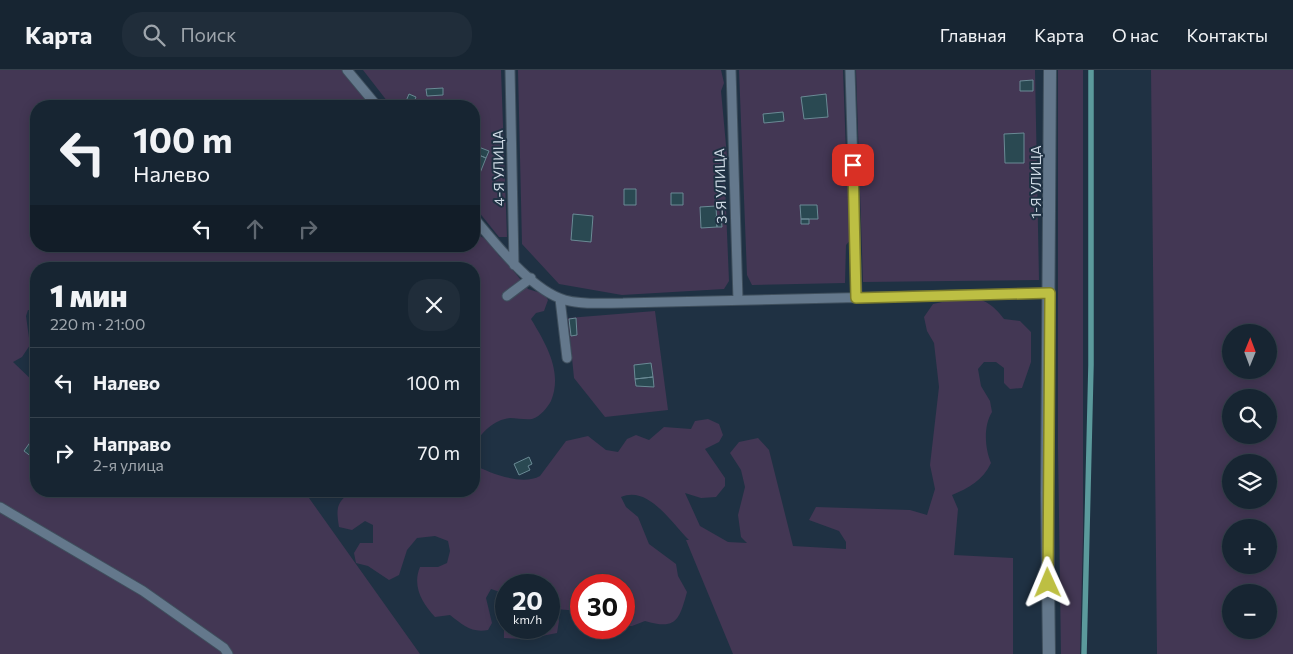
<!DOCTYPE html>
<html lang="ru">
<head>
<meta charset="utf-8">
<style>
	:root { --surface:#172532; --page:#202d3a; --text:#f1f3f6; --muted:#9ea5ac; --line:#36424d }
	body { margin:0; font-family:Commissioner,sans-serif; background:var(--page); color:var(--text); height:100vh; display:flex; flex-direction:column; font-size:19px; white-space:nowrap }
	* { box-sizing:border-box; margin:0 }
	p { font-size:16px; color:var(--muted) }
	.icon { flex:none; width:28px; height:28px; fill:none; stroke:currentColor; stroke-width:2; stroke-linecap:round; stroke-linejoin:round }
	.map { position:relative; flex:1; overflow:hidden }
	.side { position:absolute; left:30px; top:192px; width:450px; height:235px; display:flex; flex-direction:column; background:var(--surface); border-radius:20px; box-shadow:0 2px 12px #0003,0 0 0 1px var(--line) }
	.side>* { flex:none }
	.top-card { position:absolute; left:30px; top:30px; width:450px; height:152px; border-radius:20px; box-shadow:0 2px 12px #0003,0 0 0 1px var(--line); background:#172532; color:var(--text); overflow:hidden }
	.needle { width:32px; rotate:1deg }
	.controls { position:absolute; left:1222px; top:254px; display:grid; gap:10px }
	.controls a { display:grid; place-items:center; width:55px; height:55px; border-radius:50%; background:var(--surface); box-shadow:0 2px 12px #0003,0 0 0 1px var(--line); font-size:25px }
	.speed { position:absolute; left:495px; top:504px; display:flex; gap:10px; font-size:25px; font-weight:700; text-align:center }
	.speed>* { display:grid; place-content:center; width:65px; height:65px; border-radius:50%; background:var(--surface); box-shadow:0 2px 12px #0003,0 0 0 1px var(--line); line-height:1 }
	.speed small { font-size:12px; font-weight:400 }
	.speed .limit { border:8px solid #d22; background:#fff; color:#111 }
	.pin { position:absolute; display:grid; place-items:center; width:42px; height:42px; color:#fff; margin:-21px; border-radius:10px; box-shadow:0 2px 8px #0006 }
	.me { position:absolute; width:55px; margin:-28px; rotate:359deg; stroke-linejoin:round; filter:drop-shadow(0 0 4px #0008) }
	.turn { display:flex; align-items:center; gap:18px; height:105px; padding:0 20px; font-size:22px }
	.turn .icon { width:65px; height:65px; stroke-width:2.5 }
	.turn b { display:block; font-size:35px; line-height:42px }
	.lanes { display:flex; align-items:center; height:48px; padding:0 20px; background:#0003; justify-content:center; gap:25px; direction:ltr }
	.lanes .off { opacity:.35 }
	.round { display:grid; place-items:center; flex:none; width:52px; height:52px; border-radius:20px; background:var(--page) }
	.summary { display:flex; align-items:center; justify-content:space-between; height:85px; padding:0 20px }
	h1 { font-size:30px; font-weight:800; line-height:38px }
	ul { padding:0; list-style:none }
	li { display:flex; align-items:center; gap:15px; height:70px; padding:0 20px; border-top:1px solid var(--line) }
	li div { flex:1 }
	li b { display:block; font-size:19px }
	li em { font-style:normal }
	header { display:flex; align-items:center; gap:30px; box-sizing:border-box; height:70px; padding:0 25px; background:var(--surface); border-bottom:1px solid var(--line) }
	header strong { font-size:24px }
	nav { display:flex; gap:28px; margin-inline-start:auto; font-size:18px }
	.search { width:350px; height:45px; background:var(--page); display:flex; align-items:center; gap:12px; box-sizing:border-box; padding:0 18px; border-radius:20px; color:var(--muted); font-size:19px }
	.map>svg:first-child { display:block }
	.green { fill:#433754; fill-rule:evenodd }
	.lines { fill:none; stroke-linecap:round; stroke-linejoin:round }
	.stream { stroke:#5b9a9c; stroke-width:5.5 }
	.building { fill:#2a4952; stroke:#6a8a95 }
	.service-casing { stroke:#3f4f5d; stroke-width:11 }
	.minor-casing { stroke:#3f4f5d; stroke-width:14 }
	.service { stroke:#64788c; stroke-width:9 }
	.minor { stroke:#64788c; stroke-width:12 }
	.route-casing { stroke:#7b7c2c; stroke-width:12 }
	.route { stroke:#bdbf43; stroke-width:9 }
	.labels { text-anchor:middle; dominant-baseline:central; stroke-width:4; stroke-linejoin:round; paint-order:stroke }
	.street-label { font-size:14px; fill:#ced9e4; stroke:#1f3143 }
</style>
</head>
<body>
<header>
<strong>Карта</strong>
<div class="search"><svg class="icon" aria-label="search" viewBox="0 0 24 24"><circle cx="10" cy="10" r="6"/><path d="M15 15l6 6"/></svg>Поиск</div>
<nav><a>Главная</a><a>Карта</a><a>О нас</a><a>Контакты</a></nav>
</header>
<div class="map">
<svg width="1293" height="584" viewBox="0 0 1293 584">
	<rect width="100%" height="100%" fill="#1f3143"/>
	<!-- green -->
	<path class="green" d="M0 0H344L373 36H36V176H474V163L490 171 499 186 508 194 528 219 544 224 548 230 544 241 536 243 531 249C546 274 563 302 551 331 547 338 541 346 532 349 525 350 517 348 510 348 493 350 483 362 474 374V199H36V241L28 240 26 246 30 275 22 287 13 292 36 314V421H304L420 584H0Z
		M363 0H501L507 167H499L474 136V36H391Z
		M518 0H721L724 13 721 21 727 86 724 90 729 211 724 219 622 225 559 214 522 174Z
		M739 0H843L846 83 848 85 853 167 846 175 845 213 752 215 747 205Z
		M856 0H1035L1039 210 863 212Z
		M1058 0H1083V465L1080 584H1061L1058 379Z
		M1151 0H1293V584H1157ZM1231 262H1269V300H1231ZM1231 328H1269V365H1231ZM1231 392H1269V430H1231ZM1231 458H1269V495H1231ZM1269 522V560H1231V522Z
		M965 227C983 228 993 234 1004 249L1020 251 1031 262V292L1022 318 1010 319 1004 313V298L996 292H984L978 299 981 316 990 331 992 342C983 356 985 379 991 393 983 410 969 418 952 425L958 439 954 485 1013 488V584H733L686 470H689C672 454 649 415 621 427L626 437 638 447 649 474 676 494 678 506 687 522C679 551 676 560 645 551L632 556H624V515H581V539L579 541 556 539 559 551 557 563 526 569 504 568V547L506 533V558H549V515H506V533L500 522 491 519 486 528 492 553 488 560C471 563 463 555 450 545L435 547C422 533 412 516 420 497H438L447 493 450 481 448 471 435 466 417 468 407 480 399 505 389 510 368 496 356 493 354 483 360 473H373V455L365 451 352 460 339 457C336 438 336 432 353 421H474V395C490 403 522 416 540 406L566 371 588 366 606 380 618 382 627 369 636 365 649 370 664 357 691 359 695 351 708 349 719 354 723 365 719 372 705 379 725 408V416L716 427 701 428 685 423 700 456 728 472 747 473 741 467 738 445 745 417 741 400 730 383 739 372 758 368 769 380 793 476 846 479V472L839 461 809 450 816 437 910 440 927 445 935 419 930 395 939 317 934 273 927 261 924 247 933 234Z
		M655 241 668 340 605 347 574 308 568 248Z"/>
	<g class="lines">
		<!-- stream -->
		<path class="stream" d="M1084 584 1091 295V0"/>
	</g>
	<!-- building -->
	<path class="building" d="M1033 10V21H1020V11Z
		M443 18V25L427 26 426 19Z
		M409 24 416 27 412 36H404Z
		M826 24 828 47 804 49 801 27Z
		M783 42 784 51 764 53 763 44Z
		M1024 63V93H1005L1004 64Z
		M476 76 489 81 486 88 474 83Z
		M474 83 486 88 480 103 474 101Z
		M624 119H636V135H624Z
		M671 123H683V135H671Z
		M800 135H817L818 149H801Z
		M716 136 717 157 701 158 700 137Z
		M573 144 593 146 591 172 571 170Z
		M716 146H721L722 157H717Z
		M801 149H809V154H801Z
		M576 248 577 265 571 266 569 249Z
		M651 293 653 307 635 309 634 295Z
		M653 307 654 317 636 316 635 309Z
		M36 364V390L24 381Z
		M529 387 532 394 528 396 530 400 519 405 514 394Z"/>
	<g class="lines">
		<defs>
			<path id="service" d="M347 0 377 36
				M510 0 514 195
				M731 0 738 230
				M850 0 857 228
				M474 148C496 174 532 221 565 230 583 235 605 233 623 233L1050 223
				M507 226 531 208
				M560 229 567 288
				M0 437 143 521 224 578 228 584"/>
			<path id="minor" d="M1049 584 1047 424 1050 0"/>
		</defs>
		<!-- service casing -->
		<use href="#service" class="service-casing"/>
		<!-- minor casing -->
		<use href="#minor" class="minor-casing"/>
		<!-- service -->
		<use href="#service" class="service"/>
		<!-- minor -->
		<use href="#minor" class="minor"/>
	</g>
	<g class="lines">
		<defs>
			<path id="route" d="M853 95 856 228 1050 223 1048 513"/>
		</defs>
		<!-- route casing -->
		<use href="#route" class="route-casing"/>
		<!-- route -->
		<use href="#route" class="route"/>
	</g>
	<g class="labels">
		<!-- street labels -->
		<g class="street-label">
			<text transform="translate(498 98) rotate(-91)">4-Я УЛИЦА</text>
			<text transform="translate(1035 112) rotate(-90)">1-Я УЛИЦА</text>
			<text transform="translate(720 116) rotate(-92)">3-Я УЛИЦА</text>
		</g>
	</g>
</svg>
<div class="controls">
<a><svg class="needle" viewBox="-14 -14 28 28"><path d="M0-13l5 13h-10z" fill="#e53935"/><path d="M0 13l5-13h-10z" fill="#9ea5ac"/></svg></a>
<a><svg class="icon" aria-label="search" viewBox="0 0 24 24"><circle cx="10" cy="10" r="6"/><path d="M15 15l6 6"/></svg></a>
<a><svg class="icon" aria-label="layers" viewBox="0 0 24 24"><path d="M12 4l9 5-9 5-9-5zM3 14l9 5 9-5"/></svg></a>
<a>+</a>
<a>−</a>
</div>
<div class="speed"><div>20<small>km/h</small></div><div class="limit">30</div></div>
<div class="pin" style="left:853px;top:95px;background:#d93025"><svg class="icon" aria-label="arrive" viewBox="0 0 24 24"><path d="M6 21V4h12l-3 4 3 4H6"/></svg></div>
<svg class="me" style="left:1048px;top:513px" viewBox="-20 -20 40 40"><path d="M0-17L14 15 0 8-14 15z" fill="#bdbf43" stroke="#fff" stroke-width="4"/></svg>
<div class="top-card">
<div class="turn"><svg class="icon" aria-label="left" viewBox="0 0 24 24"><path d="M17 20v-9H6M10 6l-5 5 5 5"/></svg><div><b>100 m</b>Налево</div></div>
<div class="lanes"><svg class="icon" aria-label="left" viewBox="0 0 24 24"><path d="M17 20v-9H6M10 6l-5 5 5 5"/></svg><svg class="icon off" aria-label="ahead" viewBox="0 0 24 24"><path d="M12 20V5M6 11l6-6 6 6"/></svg><svg class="icon off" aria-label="right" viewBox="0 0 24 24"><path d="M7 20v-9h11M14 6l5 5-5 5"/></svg></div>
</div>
<section class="side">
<div class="summary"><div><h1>1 мин</h1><p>220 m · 21:00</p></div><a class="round"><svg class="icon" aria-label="close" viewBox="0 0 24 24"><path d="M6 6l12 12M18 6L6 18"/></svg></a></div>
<ul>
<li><svg class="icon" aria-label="left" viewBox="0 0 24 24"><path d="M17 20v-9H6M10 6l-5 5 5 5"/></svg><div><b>Налево</b></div><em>100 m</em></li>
<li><svg class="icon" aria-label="right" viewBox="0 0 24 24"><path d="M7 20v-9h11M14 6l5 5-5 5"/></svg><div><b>Направо</b><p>2-я улица</p></div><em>70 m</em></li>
</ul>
</section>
</div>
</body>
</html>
